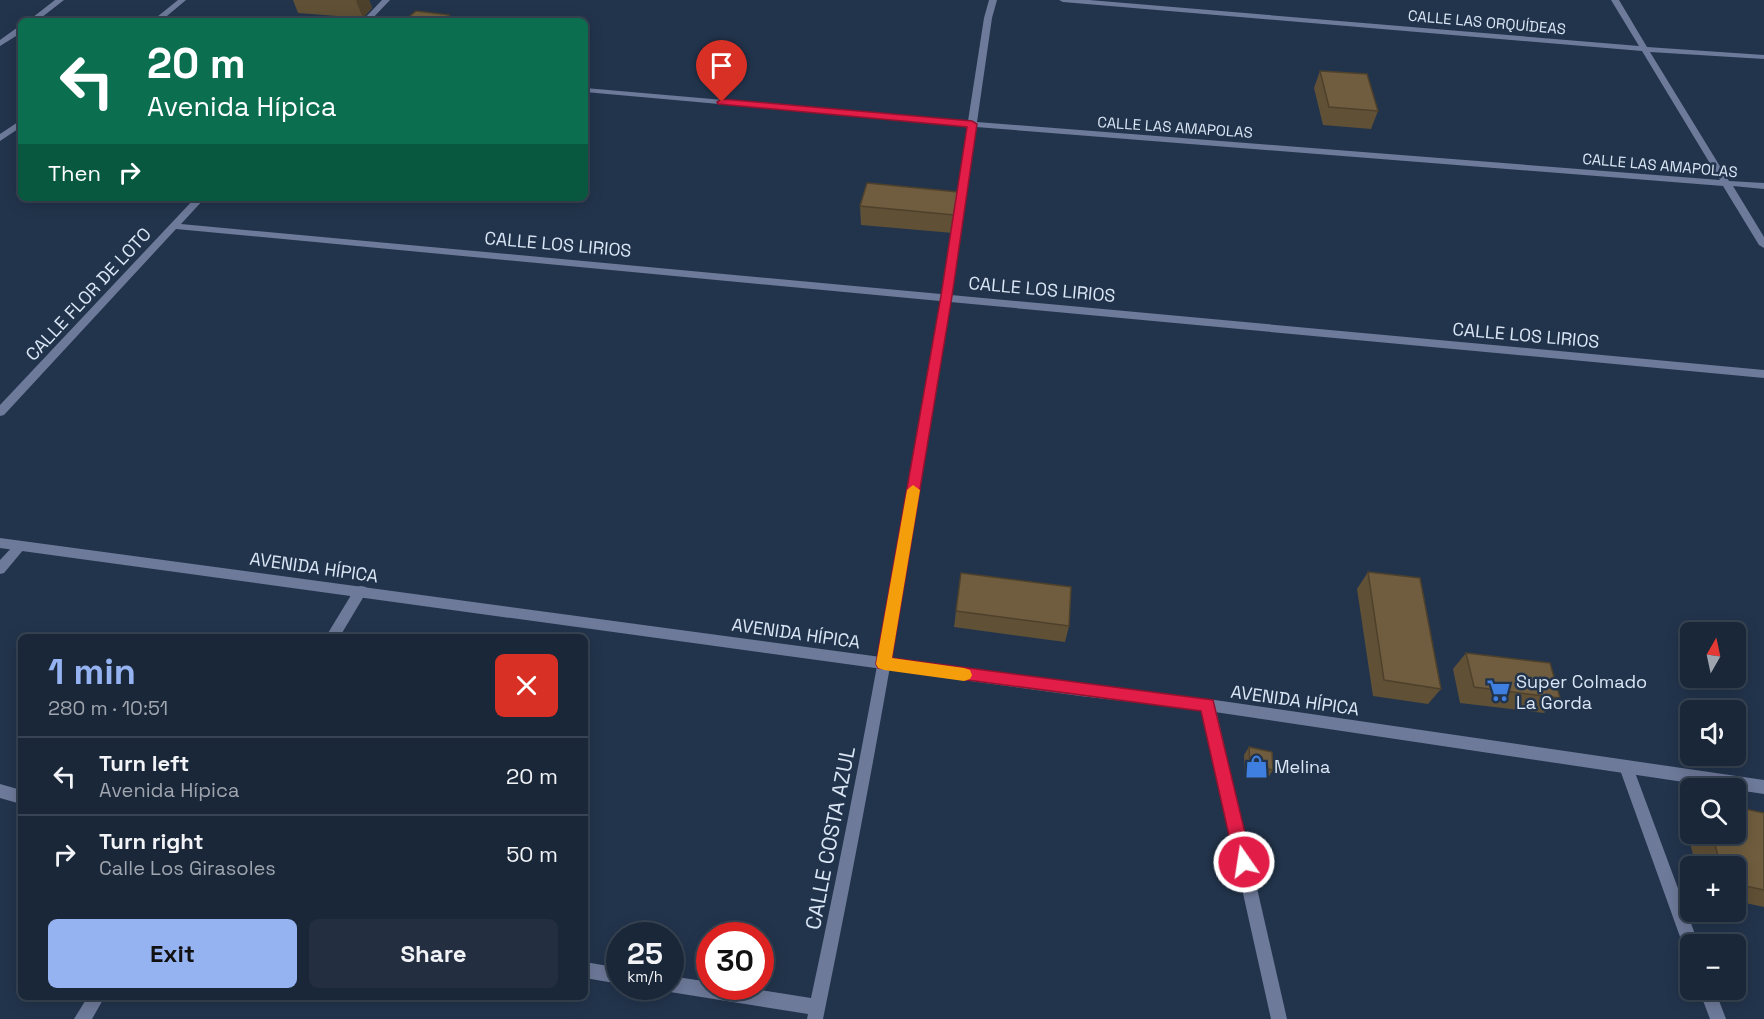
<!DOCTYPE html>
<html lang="en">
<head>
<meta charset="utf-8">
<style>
	:root { --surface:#1a2739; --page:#232f41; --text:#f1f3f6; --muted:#9fa5ae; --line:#384453; --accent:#95b2f1 }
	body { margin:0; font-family:"Space Grotesk",sans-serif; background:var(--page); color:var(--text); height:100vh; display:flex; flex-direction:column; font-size:22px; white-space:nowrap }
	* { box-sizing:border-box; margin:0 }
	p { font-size:20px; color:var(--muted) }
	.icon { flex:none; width:33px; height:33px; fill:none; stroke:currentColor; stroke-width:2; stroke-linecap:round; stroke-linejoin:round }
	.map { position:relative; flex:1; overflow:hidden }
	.panel { position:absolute; left:18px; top:634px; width:570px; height:366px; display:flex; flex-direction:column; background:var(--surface); border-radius:9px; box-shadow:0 3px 15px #0003,0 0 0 2px var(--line) }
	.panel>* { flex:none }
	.banner { position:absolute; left:18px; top:18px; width:570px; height:183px; border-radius:9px; box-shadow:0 3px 15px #0003,0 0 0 2px var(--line); background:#0b6e4f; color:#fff; overflow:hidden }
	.needle { width:39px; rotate:9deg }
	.tools { position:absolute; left:1680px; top:622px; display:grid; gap:12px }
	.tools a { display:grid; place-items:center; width:66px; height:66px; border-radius:9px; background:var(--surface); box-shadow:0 3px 15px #0003,0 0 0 2px var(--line); font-size:30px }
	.speed { position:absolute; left:606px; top:922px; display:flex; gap:12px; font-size:30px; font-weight:700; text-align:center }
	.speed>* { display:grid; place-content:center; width:78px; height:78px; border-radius:50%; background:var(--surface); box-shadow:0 3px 15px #0003,0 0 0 2px var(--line); line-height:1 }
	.speed small { font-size:15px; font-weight:400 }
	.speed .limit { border:9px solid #d22; background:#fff; color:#111 }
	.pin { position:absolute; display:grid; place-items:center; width:51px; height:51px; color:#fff; margin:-62px -26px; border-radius:50% 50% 50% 0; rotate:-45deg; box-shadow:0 0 6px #0007 }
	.pin .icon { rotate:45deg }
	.me { position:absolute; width:66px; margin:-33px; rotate:347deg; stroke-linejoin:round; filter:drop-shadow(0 0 4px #0008) }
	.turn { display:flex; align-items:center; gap:21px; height:126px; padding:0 30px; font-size:27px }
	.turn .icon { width:78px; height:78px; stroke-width:2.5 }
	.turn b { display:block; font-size:42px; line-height:51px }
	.then { display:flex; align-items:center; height:57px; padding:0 30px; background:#0003; gap:12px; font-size:22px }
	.round { display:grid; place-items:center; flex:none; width:63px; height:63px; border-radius:9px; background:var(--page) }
	.headline { display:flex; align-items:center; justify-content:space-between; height:102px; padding:0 30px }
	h1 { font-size:36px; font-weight:700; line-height:45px; color:var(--accent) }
	.primary-button { display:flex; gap:12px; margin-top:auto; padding:12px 30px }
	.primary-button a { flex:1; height:69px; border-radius:9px; background:var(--accent); color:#111; font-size:24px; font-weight:700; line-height:69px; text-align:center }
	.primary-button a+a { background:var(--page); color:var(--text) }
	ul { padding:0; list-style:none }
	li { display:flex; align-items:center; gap:18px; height:78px; padding:0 30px; border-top:2px solid var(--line) }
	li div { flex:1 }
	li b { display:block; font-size:22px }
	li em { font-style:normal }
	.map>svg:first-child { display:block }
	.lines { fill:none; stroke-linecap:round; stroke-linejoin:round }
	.minor { fill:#6e7a9a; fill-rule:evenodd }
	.tertiary { fill:#6e7a9a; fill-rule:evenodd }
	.wall { fill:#605036 }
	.shaded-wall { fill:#4e412c }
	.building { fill:#705d3f; stroke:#4e412c; stroke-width:1.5 }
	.route { fill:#e11d48; stroke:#92132f; stroke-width:1.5 }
	.slow { fill:#f59e0b }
	.labels { text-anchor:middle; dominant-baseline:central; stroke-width:5; stroke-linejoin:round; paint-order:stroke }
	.far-street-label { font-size:15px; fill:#dae6f5; stroke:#22344c }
	.street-label { font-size:18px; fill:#dae6f5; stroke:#22344c }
	.poi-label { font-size:18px; fill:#dae6f5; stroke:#22344c; text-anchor:start }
	.near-street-label { font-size:21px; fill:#dae6f5; stroke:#22344c }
</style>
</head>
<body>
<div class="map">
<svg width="1764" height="1019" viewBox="0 0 1764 1019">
	<rect width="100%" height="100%" fill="#22344c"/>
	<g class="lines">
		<!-- minor -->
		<path class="minor" d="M55 0H64L37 21H28Z
			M178 0H186L161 21H152Z
			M382 0H390L370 21H362Z
			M989 0H997L992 18 977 122 1720 180 1642 51 1063 2 1059 0H1089L1639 46 1611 0H1619L1647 47 1764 55V59L1650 52 1729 181 1764 183V189L1733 186 1764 237V248L1759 245 1723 186 976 127 951 295 1764 370V378L950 302C913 542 872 781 823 1019H807L808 1014 670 992 664 990 663 987H670V976L710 982V987H742L811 998C861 766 902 534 940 301L176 229 4 415 0 416V405L195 198H205L181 224 941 294 968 126 585 92V88L968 121 984 18Z
			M18 27H21V33L0 46V40Z
			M21 120V127L0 141V134Z
			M20 541 24 543 26 546 24 549 4 573 0 574V560L16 543Z
			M361 586 366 587 367 591 339 638H325L356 587Z
			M1208 699 1213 701 1215 705 1287 1019H1271L1201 705 1203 701Z
			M1626 760 1631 762 1633 767 1699 945H1690V953L1685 951 1683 945 1619 767 1621 762Z
			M0 784 21 790V804L0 798Z
			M585 962 620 968V984L585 978Z
			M1699 990H1715L1726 1019H1710Z
			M87 998H104L92 1019H74Z"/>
		<!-- tertiary -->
		<path class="tertiary" d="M0 538 1080 684 1208 699 1764 780V794L1208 711 1080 696 0 548Z"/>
	</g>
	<!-- wall -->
	<path class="wall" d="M293 0H369L372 8 363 18 298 13Z
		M1320 71 1378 111 1371 129 1323 125 1314 88Z
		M860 206 957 210 953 233 861 225Z
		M1368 572 1441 689 1428 704 1373 696 1357 589Z
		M956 611 1069 626 1065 642 954 627Z
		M1466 653 1560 698 1544 713 1460 703 1453 669Z
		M1249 747 1273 770 1268 778 1245 773 1244 755Z
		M1690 809V834H1736L1764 813V907L1736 901V867H1696L1683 814Z"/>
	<!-- shaded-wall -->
	<path class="shaded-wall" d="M357 0H369L372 8 363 18 356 1Z
		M449 15 451 21H443Z
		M958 192 957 210 953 233 954 215Z"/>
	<!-- building -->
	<path class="building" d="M416 11 449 15 443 21H404Z
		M1320 71 1367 74 1378 111 1329 107Z
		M867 183 958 192 954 215 860 206Z
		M1368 572 1420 578 1441 689 1384 680Z
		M961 573 1071 587 1069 626 956 611Z
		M1466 653 1550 663 1560 698 1474 687Z
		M1249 747 1272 752 1273 770 1250 765Z
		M1736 807 1764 813V890L1736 884V867H1721L1712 834H1736Z"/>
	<!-- route -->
	<path class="route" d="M722 99 972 121 977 124 952 296 892 658 1213 700 1252 862 1250 868 1244 871 1237 868 1235 862 1201 711 878 668 876 664 941 296 967 127 718 104 717 102Z"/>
	<!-- slow -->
	<path class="slow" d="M913 485 920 490 892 658 964 668 970 670 972 675 970 679 964 681 884 670 878 668 876 664 907 490Z"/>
	<!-- icons -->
	<defs>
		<symbol id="supermarket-bare" viewBox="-9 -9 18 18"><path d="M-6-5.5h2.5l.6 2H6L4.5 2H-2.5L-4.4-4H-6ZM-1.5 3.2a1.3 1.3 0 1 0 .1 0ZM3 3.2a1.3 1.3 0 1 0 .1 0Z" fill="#3f7fe0" stroke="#22344c" stroke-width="2.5" paint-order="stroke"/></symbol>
		<symbol id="shop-bare" viewBox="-9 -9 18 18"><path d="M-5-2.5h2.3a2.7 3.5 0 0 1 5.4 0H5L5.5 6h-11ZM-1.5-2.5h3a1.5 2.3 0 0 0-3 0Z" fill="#3f7fe0" stroke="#22344c" stroke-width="2.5" paint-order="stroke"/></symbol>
	</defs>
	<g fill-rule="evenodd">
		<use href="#supermarket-bare" x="1482" y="674" width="33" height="33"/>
		<use href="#shop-bare" x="1240" y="750" width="33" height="33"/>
	</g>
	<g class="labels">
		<!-- far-street labels -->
		<g class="far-street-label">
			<text transform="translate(1487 22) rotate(5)">CALLE LAS ORQUÍDEAS</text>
			<text transform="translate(1175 127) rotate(4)">CALLE LAS AMAPOLAS</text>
			<text transform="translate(1660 165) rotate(5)">CALLE LAS AMAPOLAS</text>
		</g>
		<!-- street labels -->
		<g class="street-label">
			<text transform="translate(558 244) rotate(5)">CALLE LOS LIRIOS</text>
			<text transform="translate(1042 289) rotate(5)">CALLE LOS LIRIOS</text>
			<text transform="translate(88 294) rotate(-47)">CALLE FLOR DE LOTO</text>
			<text transform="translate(1526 335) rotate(5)">CALLE LOS LIRIOS</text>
			<text transform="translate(314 567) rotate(8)">AVENIDA HÍPICA</text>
			<text transform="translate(796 633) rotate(8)">AVENIDA HÍPICA</text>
			<text transform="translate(1295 700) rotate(8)">AVENIDA HÍPICA</text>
		</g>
		<!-- poi labels -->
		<g class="poi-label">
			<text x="1516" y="681">Super Colmado<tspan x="1516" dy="21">La Gorda</tspan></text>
			<text x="1274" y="766">Melina</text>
		</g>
		<!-- near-street labels -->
		<g class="near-street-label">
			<text transform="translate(830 838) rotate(-79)">CALLE COSTA AZUL</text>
		</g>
	</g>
</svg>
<div class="tools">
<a><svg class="needle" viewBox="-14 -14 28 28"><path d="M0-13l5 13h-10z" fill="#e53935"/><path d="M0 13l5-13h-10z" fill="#9fa5ae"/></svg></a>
<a><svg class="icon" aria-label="sound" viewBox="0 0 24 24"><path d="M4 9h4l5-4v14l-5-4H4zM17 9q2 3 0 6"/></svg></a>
<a><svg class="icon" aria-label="search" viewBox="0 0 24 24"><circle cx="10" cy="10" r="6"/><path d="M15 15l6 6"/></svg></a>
<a>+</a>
<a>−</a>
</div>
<div class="speed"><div>25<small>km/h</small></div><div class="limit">30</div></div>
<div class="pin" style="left:722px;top:102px;background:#d93025"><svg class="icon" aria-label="arrive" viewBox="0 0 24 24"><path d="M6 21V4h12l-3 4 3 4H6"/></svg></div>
<svg class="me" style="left:1244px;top:862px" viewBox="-20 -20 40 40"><circle r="17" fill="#e11d48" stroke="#fff" stroke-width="3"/><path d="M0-11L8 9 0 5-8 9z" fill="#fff"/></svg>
<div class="banner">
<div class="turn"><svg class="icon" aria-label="left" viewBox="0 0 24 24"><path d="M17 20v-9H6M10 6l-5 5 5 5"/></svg><div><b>20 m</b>Avenida Hípica</div></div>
<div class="then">Then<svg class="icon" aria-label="right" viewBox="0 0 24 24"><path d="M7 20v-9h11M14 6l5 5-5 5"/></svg></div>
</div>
<section class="panel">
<div class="headline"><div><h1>1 min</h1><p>280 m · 10:51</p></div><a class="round" style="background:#d93025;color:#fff"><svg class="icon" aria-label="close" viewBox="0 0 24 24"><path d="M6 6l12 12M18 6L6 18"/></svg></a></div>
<ul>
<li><svg class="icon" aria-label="left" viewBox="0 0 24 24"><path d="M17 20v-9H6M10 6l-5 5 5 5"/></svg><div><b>Turn left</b><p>Avenida Hípica</p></div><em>20 m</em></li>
<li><svg class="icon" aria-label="right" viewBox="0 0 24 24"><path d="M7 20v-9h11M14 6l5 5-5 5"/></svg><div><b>Turn right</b><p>Calle Los Girasoles</p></div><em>50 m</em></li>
</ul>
<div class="primary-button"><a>Exit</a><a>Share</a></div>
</section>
</div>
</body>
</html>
